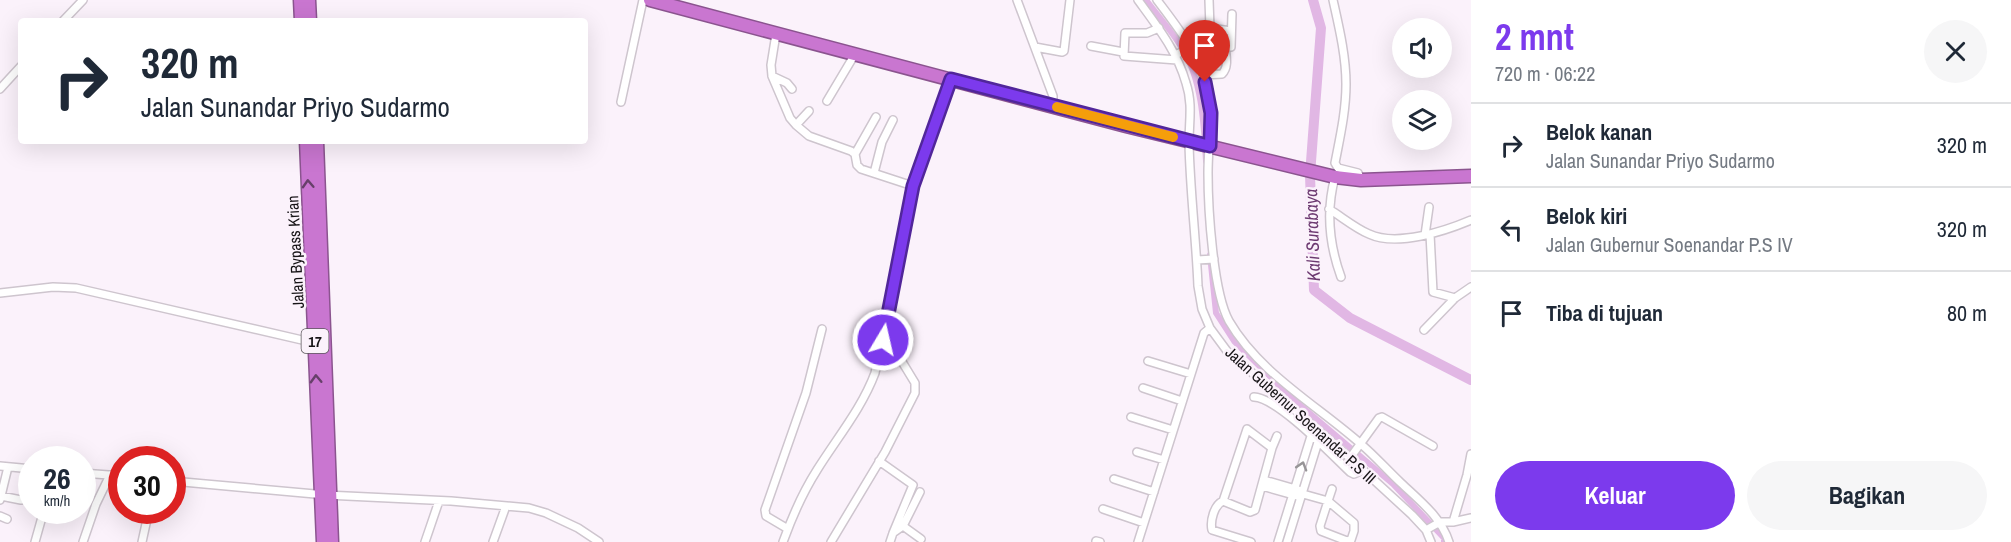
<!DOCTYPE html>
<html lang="id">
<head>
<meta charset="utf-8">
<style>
	:root { --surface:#fff; --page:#f6f6f7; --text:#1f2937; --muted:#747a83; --line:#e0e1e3; --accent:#7c3aed }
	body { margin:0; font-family:"Archivo Narrow",sans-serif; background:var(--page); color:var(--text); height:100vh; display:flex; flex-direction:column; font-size:22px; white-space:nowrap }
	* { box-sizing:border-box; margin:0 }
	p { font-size:20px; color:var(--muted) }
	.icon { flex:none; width:33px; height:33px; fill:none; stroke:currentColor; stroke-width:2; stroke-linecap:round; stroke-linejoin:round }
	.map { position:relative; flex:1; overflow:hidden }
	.details { display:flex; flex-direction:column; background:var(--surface); width:540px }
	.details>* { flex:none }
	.top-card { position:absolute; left:18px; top:18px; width:570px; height:126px; border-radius:6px; box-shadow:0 6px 24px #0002; background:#fff; color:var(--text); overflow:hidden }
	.tools { position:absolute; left:1392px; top:18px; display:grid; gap:12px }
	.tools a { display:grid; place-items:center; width:60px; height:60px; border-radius:50%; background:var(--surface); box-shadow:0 6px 24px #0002; font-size:30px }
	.speed { position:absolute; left:18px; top:446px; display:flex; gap:12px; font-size:30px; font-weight:700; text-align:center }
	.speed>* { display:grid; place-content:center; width:78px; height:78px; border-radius:50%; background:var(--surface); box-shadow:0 6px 24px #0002; line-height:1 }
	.speed small { font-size:15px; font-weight:400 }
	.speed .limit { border:9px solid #d22; background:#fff; color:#111 }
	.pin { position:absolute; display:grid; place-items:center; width:51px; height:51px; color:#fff; margin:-62px -26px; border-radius:50% 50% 50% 0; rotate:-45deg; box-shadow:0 0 6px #0007 }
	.pin .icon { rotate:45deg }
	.me { position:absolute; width:66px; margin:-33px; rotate:9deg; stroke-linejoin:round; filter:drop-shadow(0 0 4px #0008) }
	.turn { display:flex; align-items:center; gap:21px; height:126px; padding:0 24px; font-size:27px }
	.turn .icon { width:78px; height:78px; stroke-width:2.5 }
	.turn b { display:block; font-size:42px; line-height:51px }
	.round { display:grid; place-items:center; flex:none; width:63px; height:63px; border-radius:32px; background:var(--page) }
	.head { display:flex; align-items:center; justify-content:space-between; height:102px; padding:0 24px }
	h1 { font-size:36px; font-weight:800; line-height:45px; color:var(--accent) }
	.action { display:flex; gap:12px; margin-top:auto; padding:12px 24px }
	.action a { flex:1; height:69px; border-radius:36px; background:var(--accent); color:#fff; font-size:24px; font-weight:800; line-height:69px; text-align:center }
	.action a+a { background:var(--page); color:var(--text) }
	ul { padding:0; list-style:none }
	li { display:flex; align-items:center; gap:18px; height:84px; padding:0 24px; border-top:2px solid var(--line) }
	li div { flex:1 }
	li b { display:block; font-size:22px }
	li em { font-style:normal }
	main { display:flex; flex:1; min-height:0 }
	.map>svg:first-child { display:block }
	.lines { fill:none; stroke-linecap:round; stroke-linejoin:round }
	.canal { stroke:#e1b7e4; stroke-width:6 }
	.river { stroke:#e1b7e4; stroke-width:10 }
	.street-casing { stroke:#cec5ce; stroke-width:10 }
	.highway-casing { stroke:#8b548f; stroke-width:15 }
	.street { stroke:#fff; stroke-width:7 }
	.highway { stroke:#c976d0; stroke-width:12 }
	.oneway { stroke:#67406a }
	.oneway2 { stroke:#979597 }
	.route-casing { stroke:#51269a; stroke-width:15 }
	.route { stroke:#7c3aed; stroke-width:10 }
	.slow { stroke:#f59e0b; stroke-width:10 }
	.labels { text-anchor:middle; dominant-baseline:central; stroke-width:5; stroke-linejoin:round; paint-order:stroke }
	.shield { fill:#fbf2fb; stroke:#5b575b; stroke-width:1.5 }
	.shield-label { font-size:15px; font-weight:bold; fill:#171417 }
	.street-label { font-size:16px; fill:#171417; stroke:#fbf2fb }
	.water-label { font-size:18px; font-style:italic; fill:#6d3a71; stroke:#fbf2fb }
</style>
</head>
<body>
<main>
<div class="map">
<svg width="1471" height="542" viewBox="0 0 1471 542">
	<rect width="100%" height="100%" fill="#fbf2fb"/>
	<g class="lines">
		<!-- canal -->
		<path class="canal" d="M1146 0C1158 16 1172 31 1182 48 1202 79 1204 125 1206 161
			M1210 255 1216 313 1234 341 1294 400 1393 484 1444 538V542"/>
		<!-- river -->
		<path class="river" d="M1313 0 1321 28 1310 175 1314 290 1350 318 1471 380"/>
		<defs>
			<path id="street" d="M1017 0 1053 96V106
				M1138 0C1157 26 1177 51 1186 83 1193 104 1189 122 1189 143 1190 190 1196 238 1198 286L1202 309 1210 328 1227 351 1350 458 1412 515 1426 530 1431 542
				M1157 0C1178 28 1201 56 1208 91 1213 118 1208 145 1208 173 1208 208 1213 292 1229 321 1259 373 1318 406 1362 445 1376 457 1388 471 1401 483 1420 501 1441 517 1449 542
				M1209 0 1210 28 1231 31
				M1333 0C1339 27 1346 56 1346 84 1346 111 1340 137 1335 163L1338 168 1358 173 1361 180
				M63 21 83 0
				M1159 28 1147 33H1125L1124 56 1177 60
				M776 34 771 65 772 76 790 118 796 125 809 136 851 151 855 154 857 165 861 169 913 186
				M1091 46 1123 52
				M1035 47 1062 52 1064 51 1070 0
				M1175 55 1195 46 1231 47 1232 14
				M1203 75 1222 74C1229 67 1226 56 1225 47
				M772 76 787 83 792 89
				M0 89 21 66
				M827 101 855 54
				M621 102 643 0
				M796 125 809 111
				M855 154 876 117
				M874 173 882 142 893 120
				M1335 177C1326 210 1329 244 1341 277
				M1329 209C1342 217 1355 228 1369 234 1397 247 1445 231 1471 220
				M1430 234 1433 292 1455 298
				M1425 235 1429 207
				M1197 260 1214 259
				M0 293 53 287 76 288 315 343
				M1424 330 1455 298 1471 287
				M1148 361 1191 374
				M1143 388 1182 401
				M1254 397C1278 398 1332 455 1350 472L1354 474 1363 470
				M1131 417 1173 430
				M1137 452 1164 460
				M1350 458 1379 418 1382 417 1433 446
				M879 461 913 485 893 533
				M0 466 32 469
				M82 473 122 476
				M1114 479 1154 492
				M1264 480 1299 490
				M172 481 326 495 451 501 529 508 546 513 578 528 599 542
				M1262 486 1297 496
				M1303 494 1328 501 1332 489
				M1 496 21 500
				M0 500 8 467
				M1223 501 1250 512 1255 510 1272 448 1277 436
				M1328 501 1354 523V531L1351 540 1347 541 1321 531 1320 526Z
				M1103 509 1144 523
				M0 516 7 519
				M1453 522 1471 518
				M903 526 921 539
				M788 529 766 516 765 510 806 393 822 329
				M1426 530 1440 522H1453L1467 475 1471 454
				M1096 541 1100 542
				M35 542 44 510
				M83 542 96 504 110 475
				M142 542 149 510
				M425 542 439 501
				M493 542 506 506
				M783 542C792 517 803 492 817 470 837 438 862 408 875 373L913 186 951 79
				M831 542 885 452 915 393V383L901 360 880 353
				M890 542 893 533 903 526 920 492
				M1138 542 1204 333 1210 328
				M1251 542 1212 530C1210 521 1214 505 1223 501L1247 429 1272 448
				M1278 542 1312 433
				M1287 542 1319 439"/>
			<path id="highway" d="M300 0 301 21
				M309 0 310 21
				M650 0 1126 126 1335 177 1361 180 1471 176
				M306 141 323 542
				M317 141 332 542"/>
		</defs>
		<!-- street casing -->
		<use href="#street" class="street-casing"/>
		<!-- highway casing -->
		<use href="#highway" class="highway-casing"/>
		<!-- street -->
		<use href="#street" class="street"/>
		<!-- highway -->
		<use href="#highway" class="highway"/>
	</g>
	<!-- one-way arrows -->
	<defs><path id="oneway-chevron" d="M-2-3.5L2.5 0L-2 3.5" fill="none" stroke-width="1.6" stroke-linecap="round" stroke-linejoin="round" transform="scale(1.5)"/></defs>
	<g class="oneway">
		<use href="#oneway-chevron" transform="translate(308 184) rotate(-93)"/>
		<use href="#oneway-chevron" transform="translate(316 379) rotate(-92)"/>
	</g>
	<use class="oneway2" href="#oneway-chevron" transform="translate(1302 466) rotate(-73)"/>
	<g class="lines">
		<defs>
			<path id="route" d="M883 340 913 186 951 79 1210 146 1211 113 1205 82"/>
		</defs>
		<!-- route casing -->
		<use href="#route" class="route-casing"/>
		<!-- route -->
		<use href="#route" class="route"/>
		<!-- slow -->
		<path class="slow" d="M1057 107 1173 137"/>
	</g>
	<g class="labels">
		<!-- shield labels -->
		<rect class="shield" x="301.5" y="329" width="27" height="24" rx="4.5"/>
		<g class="shield-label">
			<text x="315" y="341">17</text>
		</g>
		<!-- street labels -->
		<g class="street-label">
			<text transform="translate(295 252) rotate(-93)">Jalan Bypass Krian</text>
			<text transform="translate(1301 415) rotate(42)">Jalan Gubernur Soenandar P.S III</text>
		</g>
		<!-- water labels -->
		<g class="water-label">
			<text transform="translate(1312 235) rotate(-92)">Kali Surabaya</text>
		</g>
	</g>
</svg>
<div class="tools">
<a><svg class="icon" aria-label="sound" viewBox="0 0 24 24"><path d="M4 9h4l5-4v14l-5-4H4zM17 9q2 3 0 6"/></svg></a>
<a><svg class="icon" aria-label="layers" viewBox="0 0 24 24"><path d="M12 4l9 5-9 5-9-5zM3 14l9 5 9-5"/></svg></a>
</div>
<div class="speed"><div>26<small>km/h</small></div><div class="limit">30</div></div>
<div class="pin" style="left:1205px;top:82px;background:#d93025"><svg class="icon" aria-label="arrive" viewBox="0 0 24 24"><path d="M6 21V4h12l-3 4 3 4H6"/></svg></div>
<svg class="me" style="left:883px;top:340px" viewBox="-20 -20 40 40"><circle r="17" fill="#7c3aed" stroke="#fff" stroke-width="3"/><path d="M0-11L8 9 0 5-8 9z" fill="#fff"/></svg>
<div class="top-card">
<div class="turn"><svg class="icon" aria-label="right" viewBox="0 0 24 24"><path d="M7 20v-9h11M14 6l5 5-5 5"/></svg><div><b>320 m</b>Jalan Sunandar Priyo Sudarmo</div></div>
</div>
</div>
<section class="details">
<div class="head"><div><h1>2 mnt</h1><p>720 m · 06:22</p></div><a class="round"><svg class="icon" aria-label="close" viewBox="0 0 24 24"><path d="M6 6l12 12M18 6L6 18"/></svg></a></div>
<ul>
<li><svg class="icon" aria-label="right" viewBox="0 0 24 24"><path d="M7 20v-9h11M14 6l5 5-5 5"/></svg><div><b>Belok kanan</b><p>Jalan Sunandar Priyo Sudarmo</p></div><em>320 m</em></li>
<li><svg class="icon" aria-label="left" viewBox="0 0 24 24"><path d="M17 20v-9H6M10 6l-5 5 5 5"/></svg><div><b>Belok kiri</b><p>Jalan Gubernur Soenandar P.S IV</p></div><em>320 m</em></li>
<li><svg class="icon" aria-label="arrive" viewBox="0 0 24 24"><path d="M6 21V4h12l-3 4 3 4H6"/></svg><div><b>Tiba di tujuan</b></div><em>80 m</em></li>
</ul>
<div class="action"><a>Keluar</a><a>Bagikan</a></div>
</section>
</main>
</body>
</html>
